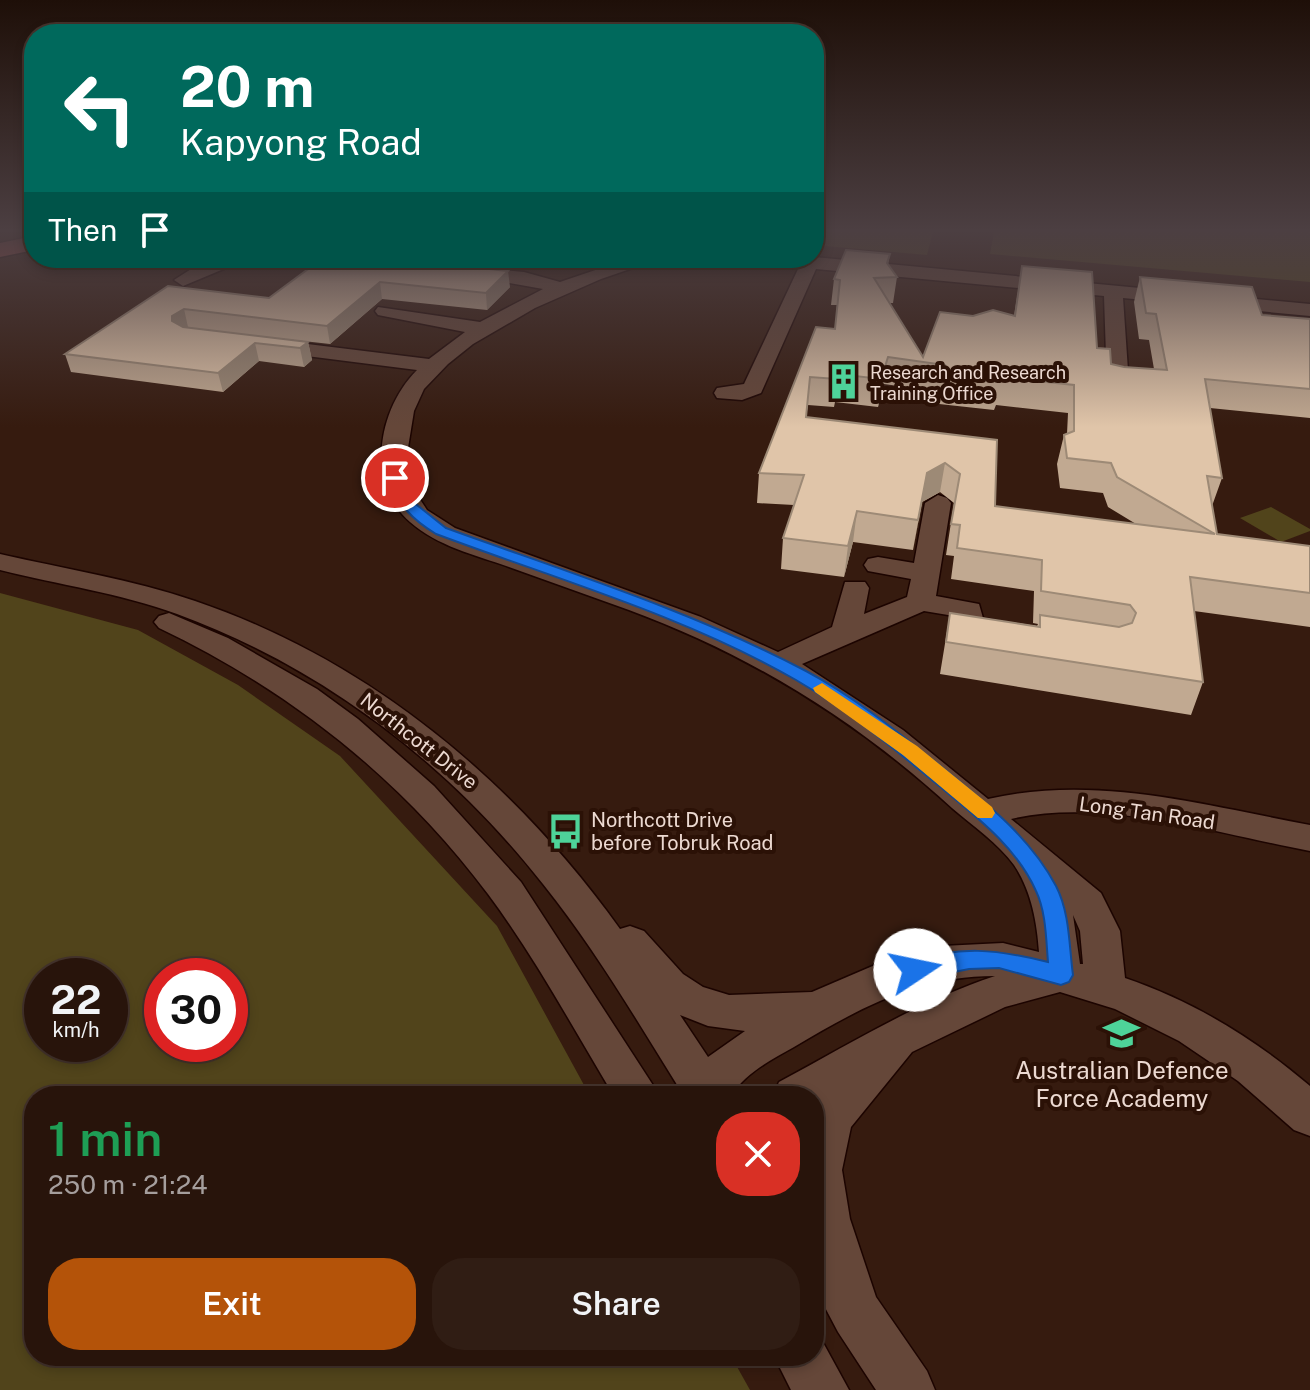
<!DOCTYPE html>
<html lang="en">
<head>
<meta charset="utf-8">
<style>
	:root { --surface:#28140b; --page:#301d14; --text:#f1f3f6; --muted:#a59e9d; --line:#44332c; --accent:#b45309 }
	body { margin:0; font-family:"Public Sans",sans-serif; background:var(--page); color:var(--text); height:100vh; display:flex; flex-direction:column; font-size:30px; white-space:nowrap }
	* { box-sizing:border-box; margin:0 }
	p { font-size:26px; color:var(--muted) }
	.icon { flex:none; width:44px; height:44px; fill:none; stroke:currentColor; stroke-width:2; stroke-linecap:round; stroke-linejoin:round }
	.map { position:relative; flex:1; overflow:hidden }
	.drawer { position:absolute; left:24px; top:1086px; width:800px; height:280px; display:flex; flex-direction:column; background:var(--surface); border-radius:32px; box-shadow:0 4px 12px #0003,0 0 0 2px var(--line) }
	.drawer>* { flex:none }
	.banner { position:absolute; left:24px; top:24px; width:800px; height:244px; border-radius:32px; box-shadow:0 4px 12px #0003,0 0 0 2px var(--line); background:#00695c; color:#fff; overflow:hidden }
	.speed { position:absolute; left:24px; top:958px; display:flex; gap:16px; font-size:40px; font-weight:700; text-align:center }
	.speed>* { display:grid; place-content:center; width:104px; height:104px; border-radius:50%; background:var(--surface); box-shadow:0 4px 12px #0003,0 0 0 2px var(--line); line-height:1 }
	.speed small { font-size:20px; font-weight:400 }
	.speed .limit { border:12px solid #d22; background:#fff; color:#111 }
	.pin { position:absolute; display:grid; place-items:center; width:68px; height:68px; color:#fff; margin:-34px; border:4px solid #fff; border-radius:50%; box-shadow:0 2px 8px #0007 }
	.me { position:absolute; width:88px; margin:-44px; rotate:79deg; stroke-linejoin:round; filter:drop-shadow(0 0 6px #0008) }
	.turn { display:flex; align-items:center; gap:28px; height:168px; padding:0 24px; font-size:36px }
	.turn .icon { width:104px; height:104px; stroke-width:2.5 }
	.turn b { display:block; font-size:56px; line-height:68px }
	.then { display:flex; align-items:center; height:76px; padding:0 24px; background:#0003; gap:16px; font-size:30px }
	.round { display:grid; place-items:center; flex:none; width:84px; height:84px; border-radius:32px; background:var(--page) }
	.summary { display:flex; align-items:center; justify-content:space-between; height:136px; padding:0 24px }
	h1 { font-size:48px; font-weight:600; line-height:60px; color:#1e9e55 }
	.button { display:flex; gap:16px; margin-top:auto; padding:16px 24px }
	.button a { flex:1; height:92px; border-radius:32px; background:var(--accent); color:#fff; font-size:32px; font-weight:600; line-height:92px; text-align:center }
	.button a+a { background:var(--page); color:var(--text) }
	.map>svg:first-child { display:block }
	.green { fill:#51441b; fill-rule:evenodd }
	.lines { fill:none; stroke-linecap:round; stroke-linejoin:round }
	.minor-casing { stroke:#1c0400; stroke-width:3 }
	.major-casing { stroke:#1c0400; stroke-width:3 }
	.minor { fill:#654739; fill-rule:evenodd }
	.major { fill:#ae4e4d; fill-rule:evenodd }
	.wall { fill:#c1a991; fill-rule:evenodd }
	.shaded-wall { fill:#9d8a76 }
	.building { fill:#e0c5a9; stroke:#9d8a76; stroke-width:2; fill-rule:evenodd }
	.route { fill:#1a73e8; stroke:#114b97; stroke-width:2 }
	.slow { fill:#f59e0b }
	.labels { text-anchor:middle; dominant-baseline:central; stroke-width:8; stroke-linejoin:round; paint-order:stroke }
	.far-poi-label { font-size:18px; fill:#ecd9d1; stroke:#2b1106; text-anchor:start }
	.street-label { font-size:20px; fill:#ecd9d1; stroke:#2b1106 }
	.poi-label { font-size:20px; fill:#ecd9d1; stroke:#2b1106; text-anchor:start }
	.near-poi-label { font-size:24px; fill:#ecd9d1; stroke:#2b1106 }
</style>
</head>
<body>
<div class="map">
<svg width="1310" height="1390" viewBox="0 0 1310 1390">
	<rect width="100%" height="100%" fill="#361b0f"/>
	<!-- green -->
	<path class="green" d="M814 232H933L927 255 814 245Z
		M994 232H1310V282L990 254Z
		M1271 507 1310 529V531L1281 542 1240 518Z
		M0 593 138 630 238 685 340 756 497 926 590 1096H34V1356H731L750 1390H0ZM42 976H110V1044H42ZM230 976V1044H162V976Z"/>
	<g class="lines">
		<defs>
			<path id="minor" d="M814 257 1310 304V316L1123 298 1129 385 1118 392 1107 385 1104 296 816 269 761 393 742 400 717 398 714 393 717 388 744 384 799 267 762 263 753 258Z
				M218 258H250L183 286 174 280 202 262Z
				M631 258H662L601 279 535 308 473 344 448 364 424 389 414 411 407 454 410 484 427 510 455 528 701 617 778 652 832 627 845 582H865L869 588 864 614 907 597 911 579 868 571 864 565 868 559 878 557 914 563 925 503 938 495 947 498 951 503 936 596 979 604 983 618 1013 624 1017 630 1013 636 1002 639 957 631 954 616 924 611 802 664 903 730 988 799C1096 774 1203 805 1310 825V851C1219 834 1103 797 1011 819L1101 893 1120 931 1125 978C1193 1001 1255 1039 1310 1086V1136L1294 1130 1238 1081 1179 1041 1115 1009 1060 992 1005 1007 912 1052 851 1127 842 1170 850 1219 876 1297 927 1371 935 1390H876L838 1332 819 1296 822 1289 814 1264V1096H773L779 1082C850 1044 919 1001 995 976 917 976 860 1008 794 1047 771 1060 745 1073 731 1096H684C639 1024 596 950 543 884 448 763 322 667 177 614 120 593 59 585 0 570V554C65 569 131 579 195 601 369 660 514 781 620 929L630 926 644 931 683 974 703 987 729 995 812 992 875 965 942 946 1003 943 1039 952C1037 922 1031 890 1014 865 999 844 972 825 952 808 856 720 751 655 629 610 589 596 549 581 509 567 475 555 437 546 410 522 365 483 378 409 417 370L267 351 257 345 267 339 429 359 465 332 378 315 375 311 378 307 480 322 543 289 459 274V266L524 272 560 282ZM1073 915 1080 931 1083 964H1080ZM680 1015 708 1026 745 1031 708 1057Z
				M169 613 228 638 317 689 358 719 434 786 521 882 660 1096H614C573 1028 535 957 488 894 401 778 289 690 159 628L154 622 159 616Z
				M814 1335 820 1337 849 1390H791L774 1356H814Z"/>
			<path id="major" d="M34 236V250L0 257V243Z"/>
		</defs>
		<!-- minor casing -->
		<use href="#minor" class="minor-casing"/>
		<!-- major casing -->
		<use href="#major" class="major-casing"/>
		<!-- minor -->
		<use href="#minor" class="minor"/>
		<!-- major -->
		<use href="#major" class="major"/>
	</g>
	<!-- wall -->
	<path class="wall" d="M890 254 888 265 897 277 893 303H889L923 357 973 316H1014L1022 266 1111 364 1124 367 1154 369 1149 340 1139 339 1134 302 1140 277 1262 315 1310 319V418L1210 408 1222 478 1212 506 1217 534 1310 546V627L1194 611 1203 682 1191 715 940 674 950 613 1037 626 1038 624 1033 623 1034 591 951 579 954 556 946 555 954 503 940 492 922 502 913 550 853 542 844 577 781 569 783 538 794 505 757 503 759 473 835 329 837 305H831L834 279ZM884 384 941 392 939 404 994 410 996 405 1068 413 1067 434 1064 435 1057 464 1060 488 1103 493 1108 507 1136 524 995 506 997 440 806 417 808 405 834 407 835 402 878 407Z
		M323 258 510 287 487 310 382 299 330 344 187 328 308 342 312 360 304 367 259 361 223 392 71 372 65 354 168 286 269 298Z"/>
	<!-- shaded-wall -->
	<path class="shaded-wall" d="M508 271 510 287 487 310 486 293Z
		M380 282 382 299 330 344 327 326Z
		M184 309 188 327 176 333 172 321V316Z
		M308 342 312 360 304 367 300 348Z
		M255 343 259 361 223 392 218 373Z
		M888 357 884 384 878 407 881 379Z
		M945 463 940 492 922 502 913 550 927 473Z
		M857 511 853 542 844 577 848 546Z"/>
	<!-- building -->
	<path class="building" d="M846 250 890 254 887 263 897 277 874 278 923 357 940 312 973 316 993 310 1015 316 1022 266 1092 272 1097 348 1110 349 1111 364 1124 367 1167 370 1156 314 1146 313 1140 277 1252 287 1262 315 1310 319V389L1205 379 1222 478 1207 476 1217 534 1310 546V593L1190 577 1203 682 946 642 950 613 1040 627V615L1119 627 1132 623 1136 613 1130 605 1041 591 1042 560 957 548 960 525 951 524 960 474 945 463 927 473 918 520 857 511 848 546 783 538 804 475 759 473 816 327 835 329 840 280 834 279ZM888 357 945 365 943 376 1000 382 1001 377 1074 385V431L1064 435 1067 458 1111 463 1117 477 1215 534 995 506 997 440 806 417 810 377 837 379 838 374 881 379Z
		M323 258H386L508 271 486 293 380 282 327 326 184 309 172 316V321L183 327 308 342 300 348 255 343 218 373 65 354 168 286 269 298Z"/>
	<!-- sky -->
	<linearGradient id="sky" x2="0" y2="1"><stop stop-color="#1e0f08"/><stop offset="0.54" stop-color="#4c3f42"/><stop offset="1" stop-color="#4c3f42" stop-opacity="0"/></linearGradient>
	<rect width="1310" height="427" fill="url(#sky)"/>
	<!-- route -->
	<path class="route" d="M395 474 402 478 412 501 446 528C567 572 692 611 806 671 857 698 904 737 949 773 990 806 1031 839 1056 886 1070 913 1069 946 1073 975L1069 982 1061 985 999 968 969 969 915 980 907 977 904 970 907 963C960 945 996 949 1048 962 1046 939 1046 912 1036 891 1016 846 974 815 938 785 893 748 846 709 796 680 685 616 556 579 436 534 411 519 399 505 388 478Z"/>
	<!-- slow -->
	<path class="slow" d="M822 683 917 746 992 807 995 813 992 818H978L903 755 815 692 813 688Z"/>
	<!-- icons -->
	<defs>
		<symbol id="building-bare" viewBox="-9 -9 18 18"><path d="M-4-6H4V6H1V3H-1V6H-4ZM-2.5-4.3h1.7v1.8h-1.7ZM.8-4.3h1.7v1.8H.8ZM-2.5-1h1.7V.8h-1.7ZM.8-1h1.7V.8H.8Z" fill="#4ed399" stroke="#2b1106" stroke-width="2.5" paint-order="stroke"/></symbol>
		<symbol id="bus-bare" viewBox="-9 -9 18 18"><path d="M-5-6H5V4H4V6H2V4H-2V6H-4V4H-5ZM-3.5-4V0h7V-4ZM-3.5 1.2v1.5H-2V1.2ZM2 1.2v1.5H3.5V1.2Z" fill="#4ed399" stroke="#2b1106" stroke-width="2.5" paint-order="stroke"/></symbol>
		<symbol id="university-bare" viewBox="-9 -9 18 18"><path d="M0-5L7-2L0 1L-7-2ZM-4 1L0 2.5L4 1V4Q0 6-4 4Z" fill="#4ed399" stroke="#2b1106" stroke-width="2.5" paint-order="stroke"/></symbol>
	</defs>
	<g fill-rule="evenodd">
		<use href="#building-bare" x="818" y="356" width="51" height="51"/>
		<use href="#bus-bare" x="540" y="806" width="51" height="51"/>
		<use href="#university-bare" x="1096" y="1008" width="51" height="51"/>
	</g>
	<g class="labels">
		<!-- far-poi labels -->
		<g class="far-poi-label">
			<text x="870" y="372">Research and Research<tspan x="870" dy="21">Training Office</tspan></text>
		</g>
		<!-- street labels -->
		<g class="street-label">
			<text transform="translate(419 741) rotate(38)">Northcott Drive</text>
			<text transform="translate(1147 813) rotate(8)">Long Tan Road</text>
		</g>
		<!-- poi labels -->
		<g class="poi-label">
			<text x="591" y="820">Northcott Drive<tspan x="591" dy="23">before Tobruk Road</tspan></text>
		</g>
		<!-- near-poi labels -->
		<g class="near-poi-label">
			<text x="1122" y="1070">Australian Defence<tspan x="1122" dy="28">Force Academy</tspan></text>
		</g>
	</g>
</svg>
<div class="speed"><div>22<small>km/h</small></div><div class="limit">30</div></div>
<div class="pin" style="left:395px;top:478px;background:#d93025"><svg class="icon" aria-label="arrive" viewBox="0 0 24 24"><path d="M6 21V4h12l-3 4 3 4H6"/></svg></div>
<svg class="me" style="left:915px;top:970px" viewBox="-20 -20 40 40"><circle r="19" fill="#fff"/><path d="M0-13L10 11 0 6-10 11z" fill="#1a73e8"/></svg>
<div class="banner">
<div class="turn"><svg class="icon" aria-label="left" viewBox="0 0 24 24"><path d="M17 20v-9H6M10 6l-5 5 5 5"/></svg><div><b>20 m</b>Kapyong Road</div></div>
<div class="then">Then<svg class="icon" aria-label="arrive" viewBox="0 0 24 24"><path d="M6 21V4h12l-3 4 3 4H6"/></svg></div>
</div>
<section class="drawer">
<div class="summary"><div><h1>1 min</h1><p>250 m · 21:24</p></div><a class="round" style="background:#d93025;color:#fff"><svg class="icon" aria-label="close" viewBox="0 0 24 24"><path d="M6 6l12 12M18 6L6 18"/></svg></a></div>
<div class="button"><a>Exit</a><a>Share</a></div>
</section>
</div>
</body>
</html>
